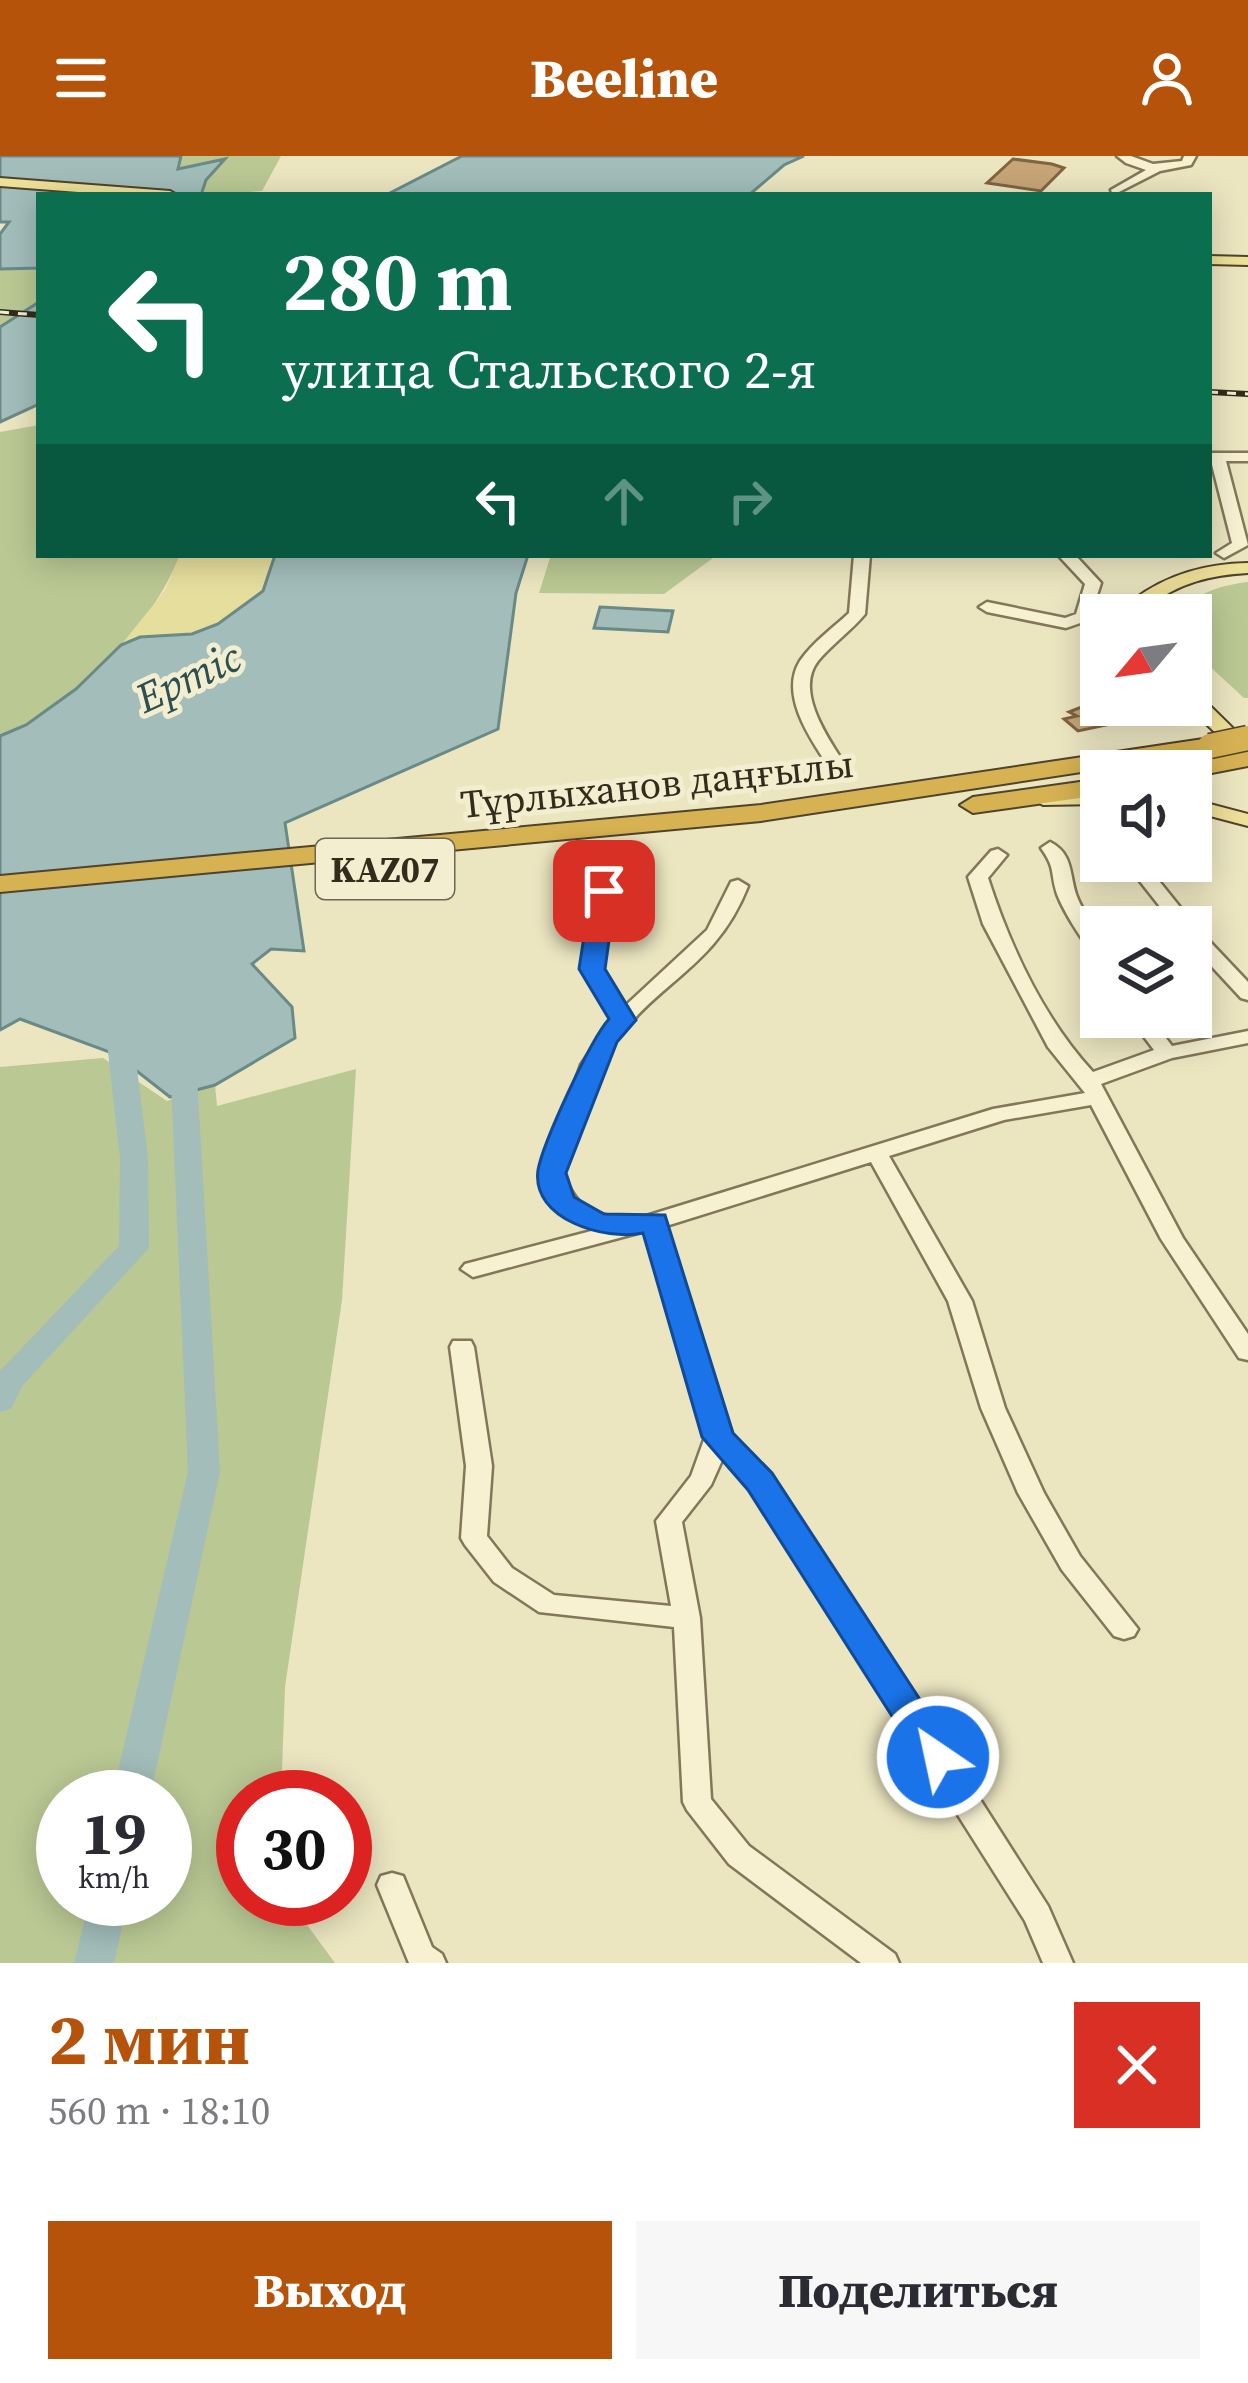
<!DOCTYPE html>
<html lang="ru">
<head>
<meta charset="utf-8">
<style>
	:root { --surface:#fff; --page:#f7f7f7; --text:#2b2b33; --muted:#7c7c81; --accent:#b45309 }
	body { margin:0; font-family:"Source Serif 4",serif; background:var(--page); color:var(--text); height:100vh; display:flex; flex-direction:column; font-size:45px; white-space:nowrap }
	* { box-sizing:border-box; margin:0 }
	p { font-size:39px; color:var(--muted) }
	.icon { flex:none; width:66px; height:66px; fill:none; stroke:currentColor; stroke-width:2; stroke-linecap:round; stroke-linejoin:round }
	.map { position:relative; height:1807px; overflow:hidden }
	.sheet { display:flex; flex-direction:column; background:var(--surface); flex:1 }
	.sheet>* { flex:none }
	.top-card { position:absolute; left:36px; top:36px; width:1176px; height:366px; border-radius:0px; box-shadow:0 6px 30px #0003; background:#0b6e4f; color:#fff; overflow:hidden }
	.needle { width:78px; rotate:241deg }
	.tools { position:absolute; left:1080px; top:438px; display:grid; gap:24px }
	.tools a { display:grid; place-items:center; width:132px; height:132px; border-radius:0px; background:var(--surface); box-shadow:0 6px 30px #0003; font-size:60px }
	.speed { position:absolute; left:36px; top:1614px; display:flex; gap:24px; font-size:60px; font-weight:700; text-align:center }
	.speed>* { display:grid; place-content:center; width:156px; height:156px; border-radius:50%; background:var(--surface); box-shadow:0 6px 30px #0003; line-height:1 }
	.speed small { font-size:30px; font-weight:400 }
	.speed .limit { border:18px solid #d22; background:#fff; color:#111 }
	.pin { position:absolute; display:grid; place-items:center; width:102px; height:102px; color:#fff; margin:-51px; border-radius:24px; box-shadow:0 6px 18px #0006 }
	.me { position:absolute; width:132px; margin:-66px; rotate:326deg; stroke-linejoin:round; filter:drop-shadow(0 0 9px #0008) }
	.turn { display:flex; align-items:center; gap:42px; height:252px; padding:0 48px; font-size:54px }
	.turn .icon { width:156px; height:156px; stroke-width:2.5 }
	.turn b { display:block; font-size:84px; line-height:102px }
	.lanes { display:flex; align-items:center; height:114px; padding:0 48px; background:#0003; justify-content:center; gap:60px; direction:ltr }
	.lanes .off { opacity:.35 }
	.round { display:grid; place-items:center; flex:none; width:126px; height:126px; border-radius:0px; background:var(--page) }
	.summary { display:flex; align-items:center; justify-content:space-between; height:204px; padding:0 48px }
	h1 { font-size:72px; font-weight:800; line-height:90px; color:var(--accent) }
	.primary-button { display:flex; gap:24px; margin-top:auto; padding:24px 48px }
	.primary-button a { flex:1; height:138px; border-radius:0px; background:var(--accent); color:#fff; font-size:48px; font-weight:800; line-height:138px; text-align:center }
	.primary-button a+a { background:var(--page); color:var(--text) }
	header { display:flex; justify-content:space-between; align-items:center; height:156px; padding:0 48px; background:var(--accent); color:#fff; font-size:54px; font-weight:800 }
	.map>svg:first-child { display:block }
	.green { fill:#bac894; fill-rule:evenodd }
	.sand { fill:#e6de9d }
	.water { fill:#a2bdba; stroke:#6a8a87; stroke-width:3 }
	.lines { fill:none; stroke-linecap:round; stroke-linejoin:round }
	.river { fill:#a2bdba; fill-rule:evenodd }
	.building { fill:#c7a577; stroke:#816440; stroke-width:3 }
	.minor-casing { stroke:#837659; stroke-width:5 }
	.major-casing { stroke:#50432d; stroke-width:4 }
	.highway-casing { stroke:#50432d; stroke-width:4 }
	.minor { fill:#f7f1d2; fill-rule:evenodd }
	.major { fill:#ede098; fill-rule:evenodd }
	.highway { fill:#d7b253; fill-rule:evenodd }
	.rail-casing { stroke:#332b1c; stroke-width:6 }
	.rail { stroke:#f3eecf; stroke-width:3; stroke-dasharray:9; stroke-linecap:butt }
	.highway-bridge-casing { stroke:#50432d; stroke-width:27; stroke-linecap:butt }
	.highway-bridge { stroke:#d7b253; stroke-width:24 }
	.route { fill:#1a73e8; stroke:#114b97; stroke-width:3 }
	.labels { text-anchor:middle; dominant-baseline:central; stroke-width:10; stroke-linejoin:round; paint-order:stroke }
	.shield { fill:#f3eecf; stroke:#6d6652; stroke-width:3 }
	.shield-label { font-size:36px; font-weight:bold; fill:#332b1c }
	.street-label { font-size:39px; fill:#332b1c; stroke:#f3eecf }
	.water-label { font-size:42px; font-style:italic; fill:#2c4f52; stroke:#f3eecf }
</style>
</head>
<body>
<header><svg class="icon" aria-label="menu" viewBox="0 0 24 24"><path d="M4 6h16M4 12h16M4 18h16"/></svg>Beeline<svg class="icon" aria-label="person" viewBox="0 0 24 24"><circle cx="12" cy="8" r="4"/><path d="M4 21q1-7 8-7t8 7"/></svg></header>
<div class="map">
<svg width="1248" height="1807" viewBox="0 0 1248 1807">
	<rect width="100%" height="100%" fill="#ebe5c0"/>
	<!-- green -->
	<path class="green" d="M181 0H281L262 35 201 39 205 24 223 5 177 14Z
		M22 109 39 112V146L0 171V113Z
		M39 269V399H180C148 477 77 547 0 580V276Z
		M551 399H717L664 438 539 437Z
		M1248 426V542H1244L1191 493V459H1182C1194 436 1223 429 1248 426Z
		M103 902 167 945 215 929 217 950 356 913 342 1144 285 1531 281 1641H243V1743H288L335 1807H0V911ZM63 1641H165V1743H63Z"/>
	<!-- sand -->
	<path class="sand" d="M180 399H275L263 435 218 468 192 478 140 481 121 489 166 433Z"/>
	<!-- water -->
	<path class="water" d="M0 0H181L178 13 225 3 206 24 201 39H39V112L0 113V78L9 66H0Z
		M462 0H804L784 9 749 39H386Z
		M39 146V248L0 266V171Z
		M275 399H528L516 437 498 573 285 667 304 795 271 793 252 808 292 851 295 882 215 929 170 941 115 898 20 863 0 874V580L26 569 76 533 121 489 140 481 192 478 218 468 263 435Z
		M600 451 673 455 668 476 594 472Z"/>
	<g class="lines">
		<!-- river -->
		<path class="river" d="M126 863 139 871 133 880 148 1002 149 1092 23 1229 11 1253 0 1256V1215L119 1090 120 1002 106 878 117 865Z
			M183 895 196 903 220 1316 150 1641H112L188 1316 170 903Z
			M90 1743H128L114 1807H74Z"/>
	</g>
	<!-- building -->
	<path class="building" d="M1013 3 1052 8 1064 12 1041 35 987 27Z
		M1089 548 1103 554 1171 549 1172 555 1078 575 1064 563 1077 560 1069 556Z"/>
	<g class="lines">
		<defs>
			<path id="minor" d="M1117 0H1131L1153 8 1182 5 1184 0H1196L1191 9 1160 15 1113 39 1111 34 1146 14 1126 7Z
				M1209 297H1248V305H1226L1248 389 1224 402 1216 397 1232 387Z
				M854 399H870L865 458C851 475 832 488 818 505 796 533 824 576 840 601L831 606 825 605C808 579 780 537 800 505 812 487 833 472 849 457Z
				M1058 399H1075L1101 427 1089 464 1066 472 987 456 979 451 987 446 1065 462 1076 458 1085 428Z
				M1050 686C1073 698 1069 716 1076 738 1086 766 1101 768 1101 803 1088 797 1063 754 1057 738 1050 716 1056 713 1041 692Z
				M998 693 1007 699 988 722C1010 790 1044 863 1093 916L1154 894 1129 861H1150L1172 890 1248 875V887L1172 902 1101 928 1183 1082 1248 1178V1204L1239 1202 1161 1083 1091 949 1004 964 889 1000 972 1145 1005 1252 1044 1337 1080 1400 1138 1473 1134 1480 1124 1483 1114 1480 1062 1414 1018 1337 981 1252 948 1145 871 1006 666 1070 729 1278 769 1320 923 1554 1048 1750 1073 1807H1043L1025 1765 751 1332 723 1302 711 1329 682 1366 700 1462 711 1643 749 1690 895 1798 899 1807H861L729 1708 687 1654 683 1646 674 1471 539 1456 494 1426 465 1389 461 1382 466 1310 450 1191 453 1185H471L474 1191 492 1310 487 1380 512 1412 554 1439 671 1450 656 1365 691 1320 705 1281 645 1075 473 1121 461 1113 465 1108 599 1073C566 1065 552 1048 541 1017L581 909 612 863 582 813 594 735 604 729 614 735 602 813 625 850 707 774 731 726 738 724 748 730C716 811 661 823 615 886 588 923 578 975 563 1017 578 1057 593 1056 630 1065L993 953 1085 937 1048 891 983 768 968 721 991 695Z
				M1124 705H1143L1196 771 1248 826V844L1241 842 1191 788V771H1176Z
				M392 1717 403 1720 432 1791 442 1798 446 1807H409L377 1729 381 1720Z"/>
			<path id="major" d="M0 22 170 35 177 39H117L0 30Z
				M1209 100 1248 101V109L1209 108Z
				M1248 407V417C1210 419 1179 427 1149 450L1147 459H1129L1133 444C1168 418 1205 408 1248 407Z
				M1191 536 1198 538 1248 587V604L1241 602 1187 549H1191Z
				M1101 636V648L1043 649 1033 643 1043 637Z
				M1191 643 1248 658V670L1191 655Z"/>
			<path id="highway" d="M1210 582 1219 585 1223 590 1219 595 761 665 0 736V720L761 649Z
				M1248 594V610L1191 621V615H1172L1176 610Z
				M1101 623V639L973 657 960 649 973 641Z"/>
		</defs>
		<!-- minor casing -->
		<use href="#minor" class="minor-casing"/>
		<!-- major casing -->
		<use href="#major" class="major-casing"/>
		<!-- highway casing -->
		<use href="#highway" class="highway-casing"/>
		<!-- minor -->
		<use href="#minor" class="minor"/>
		<!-- major -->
		<use href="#major" class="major"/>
		<!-- highway -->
		<use href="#highway" class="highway"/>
		<defs>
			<path id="rail" d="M0 156 39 159
				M1209 236 1248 238"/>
		</defs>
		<!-- rail casing -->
		<use href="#rail" class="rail-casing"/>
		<!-- rail -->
		<use href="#rail" class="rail"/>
		<defs>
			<path id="highway-bridge" d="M1210 590 1248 582"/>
		</defs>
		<!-- highway-bridge casing -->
		<use href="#highway-bridge" class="highway-bridge-casing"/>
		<!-- highway-bridge -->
		<use href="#highway-bridge" class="highway-bridge"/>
	</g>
	<!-- route -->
	<path class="route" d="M604 727 616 735 605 813 636 864 617 886 566 1017 574 1041 604 1058 665 1059 733 1277 772 1317 951 1591 957 1601 951 1612 938 1616 925 1612 748 1334 702 1281 643 1077C606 1085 531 1064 538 1014 543 987 590 884 609 863L579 813 591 735Z"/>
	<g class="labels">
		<!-- shield labels -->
		<rect class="shield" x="316" y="683" width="138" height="60" rx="9"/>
		<g class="shield-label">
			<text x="385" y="713">KAZ07</text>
		</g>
		<!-- street labels -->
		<g class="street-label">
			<text transform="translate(657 628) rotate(-6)">Тұрлыханов даңғылы</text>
		</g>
		<!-- water labels -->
		<g class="water-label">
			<text transform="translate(188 521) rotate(-25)">Ертіс</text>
		</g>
	</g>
</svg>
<div class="tools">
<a><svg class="needle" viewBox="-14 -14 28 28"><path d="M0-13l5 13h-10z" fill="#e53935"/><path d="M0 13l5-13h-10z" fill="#7c7c81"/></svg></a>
<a><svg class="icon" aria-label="sound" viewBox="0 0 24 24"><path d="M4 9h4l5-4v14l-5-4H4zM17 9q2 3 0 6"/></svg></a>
<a><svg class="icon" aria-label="layers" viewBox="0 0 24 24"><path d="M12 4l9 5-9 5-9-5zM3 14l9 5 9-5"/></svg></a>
</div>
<div class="speed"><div>19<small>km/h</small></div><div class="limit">30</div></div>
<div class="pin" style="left:604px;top:735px;background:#d93025"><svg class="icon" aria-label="arrive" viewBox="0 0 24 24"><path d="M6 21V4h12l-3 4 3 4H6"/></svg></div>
<svg class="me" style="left:938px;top:1601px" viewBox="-20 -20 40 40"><circle r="17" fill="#1a73e8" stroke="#fff" stroke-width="3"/><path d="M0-11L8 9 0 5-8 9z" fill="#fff"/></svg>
<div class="top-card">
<div class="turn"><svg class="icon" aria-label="left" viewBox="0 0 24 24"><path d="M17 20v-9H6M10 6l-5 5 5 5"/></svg><div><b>280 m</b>улица Стальского 2-я</div></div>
<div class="lanes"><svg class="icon" aria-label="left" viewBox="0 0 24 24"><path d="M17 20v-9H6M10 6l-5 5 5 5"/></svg><svg class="icon off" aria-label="ahead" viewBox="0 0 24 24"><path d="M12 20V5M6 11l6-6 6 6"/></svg><svg class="icon off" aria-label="right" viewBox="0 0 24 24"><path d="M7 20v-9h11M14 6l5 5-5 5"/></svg></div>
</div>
</div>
<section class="sheet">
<div class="summary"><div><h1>2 мин</h1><p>560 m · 18:10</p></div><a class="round" style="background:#d93025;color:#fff"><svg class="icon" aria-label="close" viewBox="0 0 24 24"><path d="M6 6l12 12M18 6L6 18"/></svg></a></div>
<div class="primary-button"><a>Выход</a><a>Поделиться</a></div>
</section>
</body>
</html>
